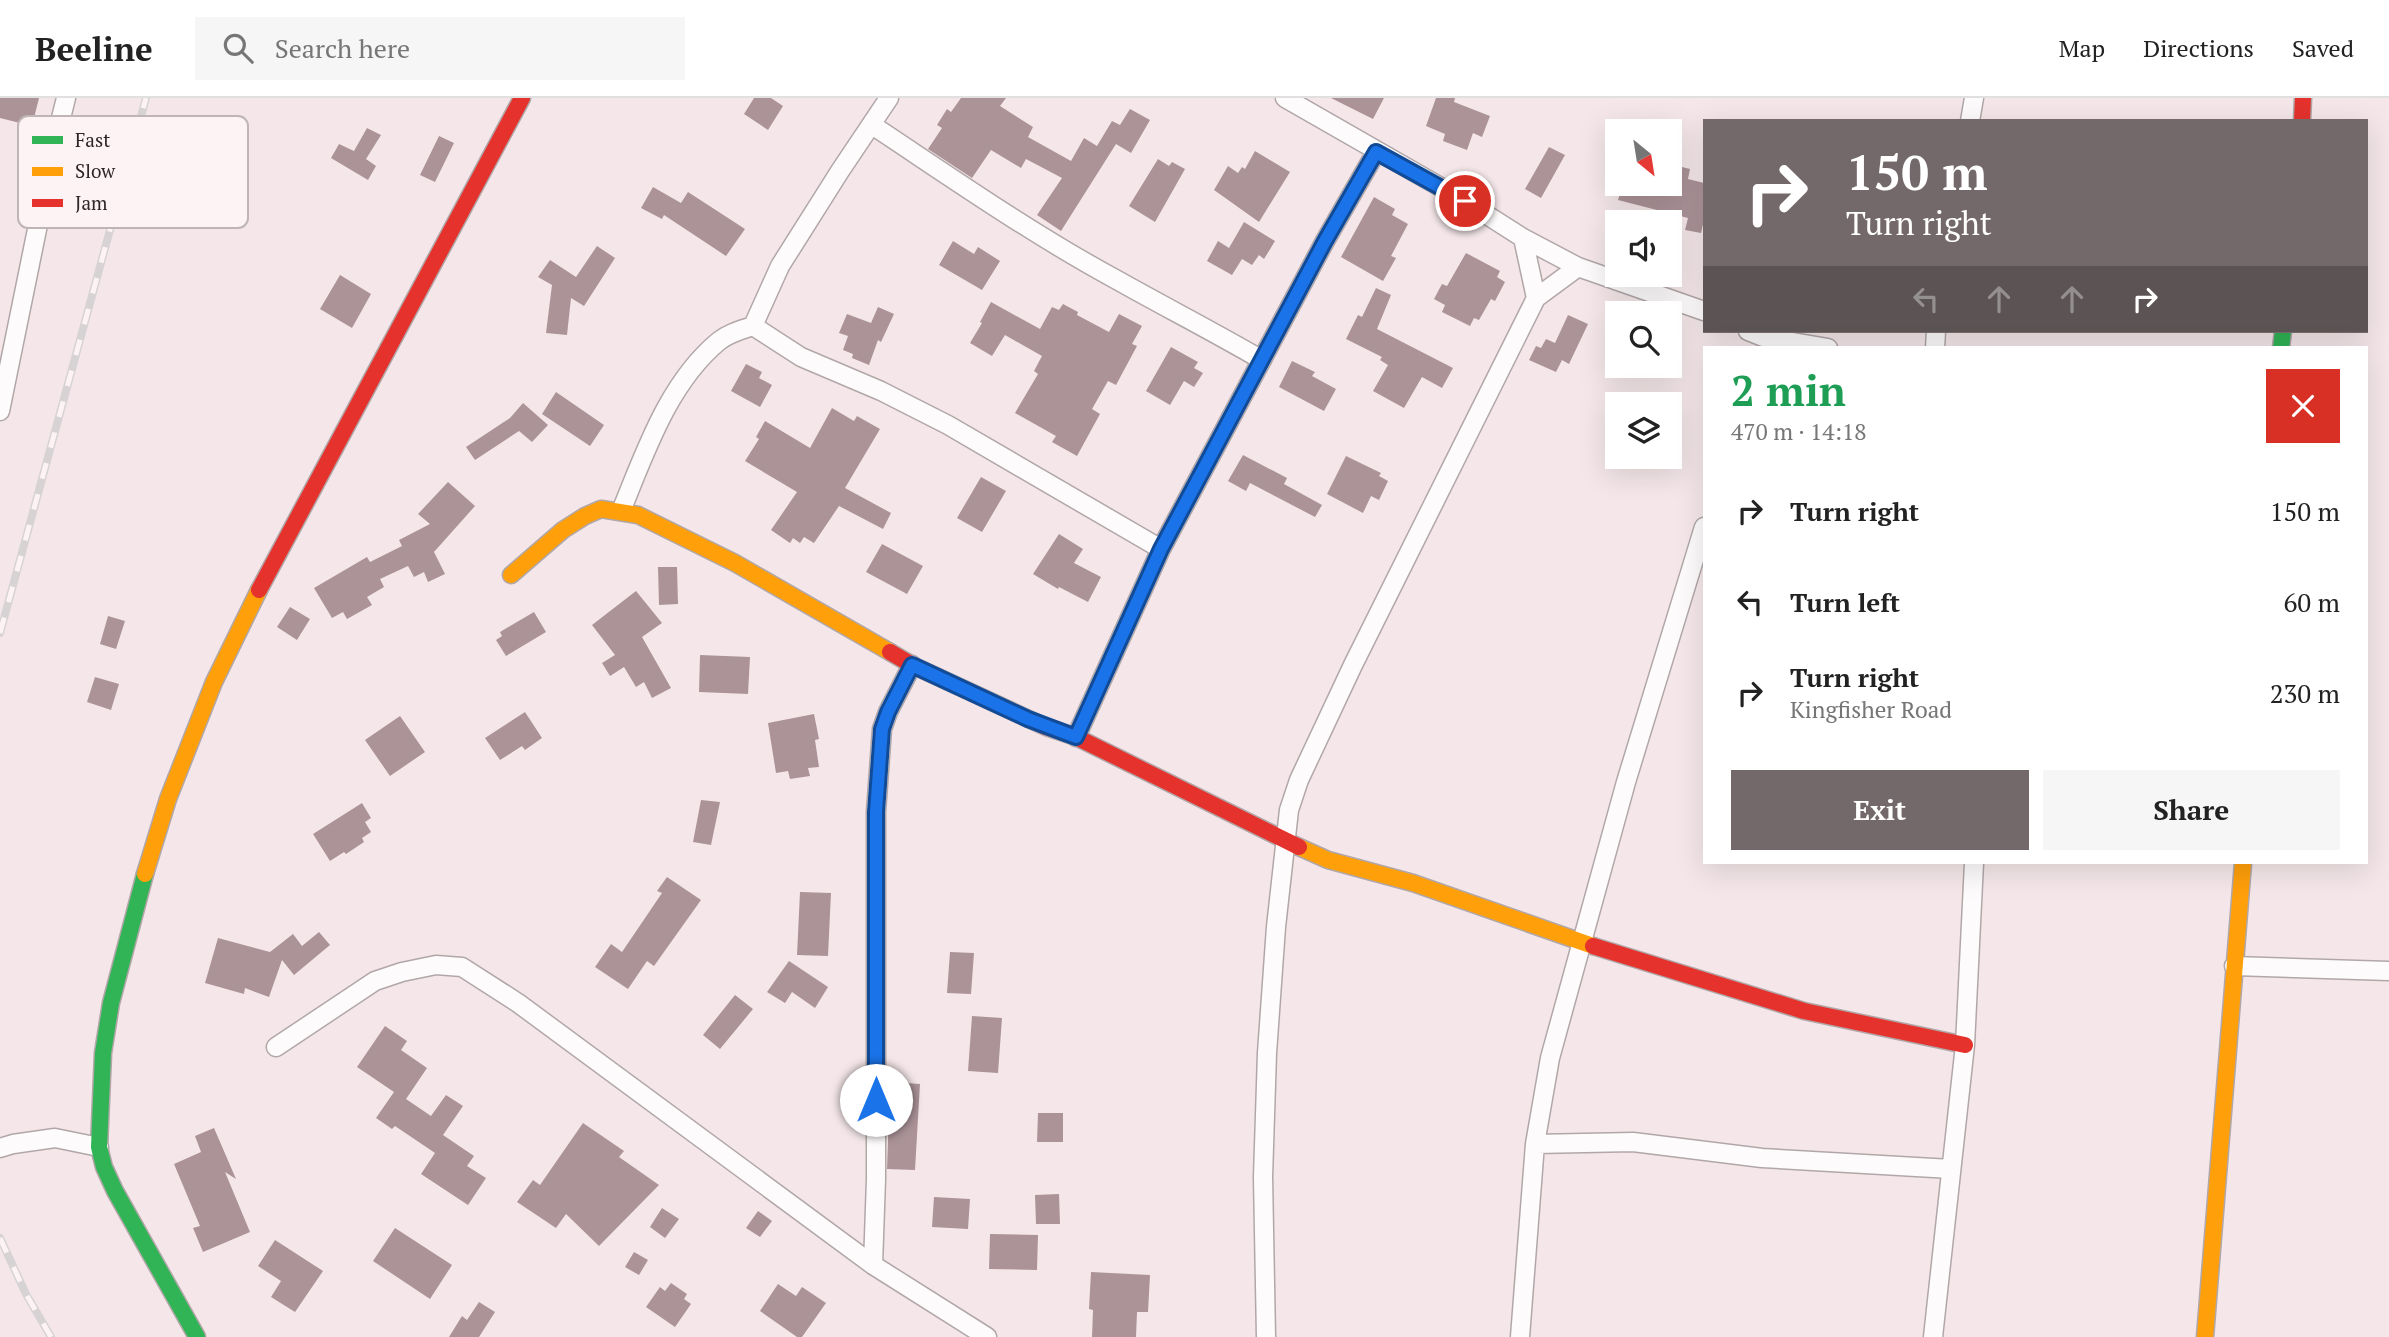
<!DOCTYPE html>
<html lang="en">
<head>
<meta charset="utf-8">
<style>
	:root { --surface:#fff; --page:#f6f6f6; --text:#222; --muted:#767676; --line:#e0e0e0; --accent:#74696a }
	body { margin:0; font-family:"PT Serif",serif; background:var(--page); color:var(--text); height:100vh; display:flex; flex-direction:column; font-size:26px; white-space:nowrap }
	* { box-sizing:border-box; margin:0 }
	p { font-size:23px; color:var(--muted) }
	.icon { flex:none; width:38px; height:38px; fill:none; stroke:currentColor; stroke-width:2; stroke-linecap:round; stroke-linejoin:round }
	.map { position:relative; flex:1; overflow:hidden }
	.sheet { position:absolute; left:1703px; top:248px; width:665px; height:518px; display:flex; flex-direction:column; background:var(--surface); border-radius:0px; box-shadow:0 7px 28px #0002 }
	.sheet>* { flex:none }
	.top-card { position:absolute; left:1703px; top:21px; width:665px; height:214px; border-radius:0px; box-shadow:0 7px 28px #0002; background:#74696a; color:#fff; overflow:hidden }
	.needle { width:46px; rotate:150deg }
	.tools { position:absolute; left:1605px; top:21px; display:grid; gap:14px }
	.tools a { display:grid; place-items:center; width:77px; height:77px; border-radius:0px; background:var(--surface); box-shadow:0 7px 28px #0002; font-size:35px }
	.pin { position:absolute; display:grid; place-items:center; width:60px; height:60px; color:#fff; margin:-30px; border:4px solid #fff; border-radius:50%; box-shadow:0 2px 7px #0007 }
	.me { position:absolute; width:77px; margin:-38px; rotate:0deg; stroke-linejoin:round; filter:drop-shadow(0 0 5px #0008) }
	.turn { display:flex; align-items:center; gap:24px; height:147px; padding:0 28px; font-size:32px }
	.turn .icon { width:91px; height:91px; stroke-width:2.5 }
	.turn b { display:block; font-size:49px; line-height:60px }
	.lanes { display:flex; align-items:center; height:66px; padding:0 28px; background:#0003; justify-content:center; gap:35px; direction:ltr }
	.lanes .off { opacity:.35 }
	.round { display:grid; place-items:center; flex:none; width:74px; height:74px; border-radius:0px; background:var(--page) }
	.overview { display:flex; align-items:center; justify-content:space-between; height:119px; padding:0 28px }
	h1 { font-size:42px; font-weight:700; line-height:52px; color:#1e9e55 }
	.action { display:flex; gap:14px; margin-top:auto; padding:14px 28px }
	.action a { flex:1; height:80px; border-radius:0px; background:var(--accent); color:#fff; font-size:28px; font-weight:700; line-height:80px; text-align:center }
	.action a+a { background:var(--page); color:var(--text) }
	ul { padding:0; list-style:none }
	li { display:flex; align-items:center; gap:21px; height:91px; padding:0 28px }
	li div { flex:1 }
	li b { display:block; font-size:26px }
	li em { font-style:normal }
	header { display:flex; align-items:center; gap:42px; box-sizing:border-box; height:98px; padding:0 35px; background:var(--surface); border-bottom:2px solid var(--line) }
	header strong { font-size:33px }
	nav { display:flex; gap:38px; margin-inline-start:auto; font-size:24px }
	.search { width:490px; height:63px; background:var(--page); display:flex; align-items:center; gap:18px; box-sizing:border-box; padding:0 24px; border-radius:0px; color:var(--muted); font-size:26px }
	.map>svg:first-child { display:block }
	.building { fill:#ab9398 }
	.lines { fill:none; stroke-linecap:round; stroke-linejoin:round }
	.street-casing { stroke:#b1a7a8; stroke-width:21 }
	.fast-casing { stroke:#b1a7a8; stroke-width:19 }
	.slow-casing { stroke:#b1a7a8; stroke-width:19 }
	.jam-casing { stroke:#b1a7a8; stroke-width:19 }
	.street { stroke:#fefbfc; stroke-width:18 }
	.fast { stroke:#30b455; stroke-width:16 }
	.slow { stroke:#ff9f0a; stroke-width:16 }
	.jam { stroke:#e5322d; stroke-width:16 }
	.rail-casing { stroke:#d7d3d4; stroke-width:8 }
	.rail { stroke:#fdf3f4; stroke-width:5; stroke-dasharray:16; stroke-linecap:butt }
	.route-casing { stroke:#114b97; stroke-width:18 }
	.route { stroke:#1a73e8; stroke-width:12 }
	.key { fill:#fdf3f4; stroke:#bfb5b6; stroke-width:2 }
	.key-label { font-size:19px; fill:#2e2526 }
</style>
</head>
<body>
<header>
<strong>Beeline</strong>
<div class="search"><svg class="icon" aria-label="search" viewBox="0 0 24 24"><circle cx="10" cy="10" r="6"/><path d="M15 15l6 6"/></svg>Search here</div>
<nav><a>Map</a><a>Directions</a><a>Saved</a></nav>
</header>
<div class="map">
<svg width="2389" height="1239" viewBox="0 0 2389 1239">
	<rect width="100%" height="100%" fill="#f5e7e9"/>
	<!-- building -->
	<path class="building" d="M0 0H39L32 28 0 20Z
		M754 0H771L783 8 768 32 744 16Z
		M961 0H1006L1000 8 1033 29 1028 39 1071 63 1084 40 1097 48 1112 23 1120 27 1130 11 1150 22 1131 55 1116 46 1061 133 1037 117 1062 80 1026 61 1021 70 991 52 972 80 928 51 942 30 937 27 947 11 951 14Z
		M1331 0H1384L1373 21Z
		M1436 0H1455L1454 4 1490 18 1482 39 1473 35 1467 52 1443 43 1445 36 1426 28Z
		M367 30 381 37 366 61 376 68 368 82 331 60 339 46 354 53Z
		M439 38 454 45 435 84 420 77Z
		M1549 49 1565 57 1541 100 1525 91Z
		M1255 53 1290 74 1259 124 1214 92 1228 68 1238 75 1242 69 1245 71Z
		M1158 61 1169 68 1172 64 1185 71 1155 124 1129 108Z
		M1670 66 1690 71 1688 81 1704 85V122L1701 135 1685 132 1688 120 1618 102 1623 86H1670Z
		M653 89 681 105 688 94 745 131 726 158 664 117 662 121 641 110Z
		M1374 99 1395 111 1392 117 1408 126 1391 158 1396 160 1383 183 1341 159Z
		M1244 124 1275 143 1264 161 1259 157 1252 167 1242 161 1232 177 1207 163 1218 143 1229 150Z
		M953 143 974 156 978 149 1000 163 982 192 939 167Z
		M597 148 615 160 584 208 571 200 567 237 546 235 552 187 538 179 550 162 576 179Z
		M1466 155 1500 173 1497 179 1505 184 1495 203 1491 201 1479 222 1474 220 1470 228 1442 214 1445 207 1434 201 1442 186 1447 188Z
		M340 177 371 196 352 230 320 211Z
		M1376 190 1391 197 1377 231 1453 270 1442 290 1422 279 1404 310 1373 293 1388 267 1380 262 1382 259 1346 241 1358 217 1362 219Z
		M991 204 1040 231 1052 209 1059 212 1063 206 1078 214 1077 217 1109 234 1119 216 1142 228 1132 246 1137 248 1116 287 1108 283 1092 311 1100 316 1077 358 1052 344 1056 338 1015 315 1038 276 1034 273 1042 258 1005 237 992 258 970 245 982 225 980 224Z
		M878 209 894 216 881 244 878 242 869 267 852 260 853 256 843 252 848 238 839 235 847 216 871 225Z
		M1568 217 1588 226 1569 266 1562 262 1556 274 1529 262 1536 248 1541 250 1546 241 1555 245Z
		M1171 249 1198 264 1194 270 1203 275 1194 289 1184 283 1170 307 1146 293Z
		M1292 263 1315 274 1312 278 1336 291 1324 313 1279 289Z
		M746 266 762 274 759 280 772 287 760 309 731 293Z
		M556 294 604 327 590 348 542 316Z
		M523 305 548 327 532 344 519 333 475 362 466 349 510 320Z
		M832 310 854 323 857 318 880 331 845 390 891 415 883 431 839 408 814 445 804 439 800 445 793 440 790 445 771 432 797 394 745 363 759 341 756 339 765 323 810 350Z
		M1243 357 1287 380 1284 386 1322 407 1315 419 1250 385 1246 393 1228 383Z
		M1346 358 1381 375 1379 378 1388 383 1379 402 1371 398 1363 415 1327 396Z
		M981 379 1006 393 982 434 957 420Z
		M448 384 475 408 434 454 445 476 428 484 424 474 414 479 408 468 380 481 384 489 367 499 372 507 347 521 343 514 332 520 314 490 367 459 370 464 402 448 399 442 430 426 418 416Z
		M1059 436 1083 451 1074 465 1101 479 1088 504 1059 489 1058 491 1033 476Z
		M882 446 923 468 907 496 866 474Z
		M658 469H677L678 506 659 507Z
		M636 493 662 525 642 539 671 590 652 600 644 584 636 589 624 569 610 578 602 565 615 557 592 527Z
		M290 509 310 521 297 542 277 529Z
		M534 514 546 534 506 558 496 542 502 538 500 534Z
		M108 518 125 523 116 551 100 546Z
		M700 557 750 559 748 596 699 594Z
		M95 579 119 586 111 612 87 604Z
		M525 614 542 640 525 652 522 648 500 662 485 640Z
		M814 616 819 641 815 642 819 669 808 670 810 678 790 681 788 673 776 675 768 625Z
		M400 618 425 654 390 678 365 642Z
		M701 702 720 704 711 747 693 744Z
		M362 705 371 720 365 724 371 734 362 740 364 744 346 756 344 754 330 763 313 736Z
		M667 779 701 802 654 868 647 863 628 891 595 869 611 846 622 854 662 795 657 793Z
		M800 794 831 795 828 858 797 857Z
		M319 834 330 847 294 877 282 862 269 899 245 890 244 896 205 885 218 840 270 854 293 836 302 848Z
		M950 854 974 855 971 896 947 895Z
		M789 863 828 889 815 910 792 894 785 905 767 894Z
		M735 897 753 911 720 951 703 937Z
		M972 918 1002 920 998 975 968 973Z
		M385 928 407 943 401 952 427 970 406 1001 431 1018 446 997 463 1008 443 1037 474 1058 467 1068 486 1080 468 1107 421 1076 435 1055 395 1028 392 1031 376 1020 394 994 357 969Z
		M890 984 920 986 915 1072 887 1071Z
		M1038 1015H1063V1044H1037Z
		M583 1025 624 1053 619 1059 659 1087 599 1148 566 1116 556 1130 517 1104 533 1082 540 1087Z
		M214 1030 236 1081 225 1074 250 1134 203 1154 193 1130 200 1128 174 1066 201 1054 195 1038Z
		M1059 1096 1060 1126H1036L1035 1097Z
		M934 1099 970 1101 968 1131 932 1129Z
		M662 1110 679 1121 665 1140 650 1129Z
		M758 1113 772 1123 760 1139 746 1130Z
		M395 1130 452 1167 430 1201 373 1163Z
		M990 1136 1038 1137 1037 1172 989 1171Z
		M275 1142 323 1173 295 1214 271 1199 281 1183 258 1168Z
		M634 1154 648 1162 639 1177 625 1169Z
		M1091 1174 1150 1177 1148 1214H1137L1136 1239H1092L1093 1212 1089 1211Z
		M671 1185 687 1196 684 1201 691 1206 675 1229 646 1209 660 1189 665 1193Z
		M778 1186 796 1198 802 1189 826 1205 802 1239H797L760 1213Z
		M479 1204 495 1214 479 1239H449L462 1218 467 1222Z"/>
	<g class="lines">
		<defs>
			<path id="street" d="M889 0 840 73 780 168 753 228 801 259 881 293 948 327 1161 451
				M1285 0 1465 103 1523 140 1578 169 1704 213
				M1970 23 1974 0
				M872 27C952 80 1032 136 1117 182 1165 209 1214 234 1262 262
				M1523 140 1536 200
				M1748 233 1763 239 1828 250
				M1935 250 1936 233
				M0 313 54 48 66 0
				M621 413C645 355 668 285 719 243 729 235 741 232 753 228
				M1076 639 1161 451 1325 143 1376 54
				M2234 868 2389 873
				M276 949 375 883 402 874 436 867 462 869 518 905 873 1167 987 1239
				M1535 1046 1633 1044 1762 1060 1951 1071
				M0 1050 13 1046 55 1040 99 1049
				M873 1167 876 1081V714L882 631 888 614 912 567
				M1266 1239 1263 1079 1267 955 1276 829 1289 712 1299 682 1353 567 1536 200 1578 169
				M1520 1239 1535 1046 1550 960 1626 684 1704 429
				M1933 1239 1965 947 1974 765"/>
			<path id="fast" d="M2281 250 2283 233
				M145 776 111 905 103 955 99 1049 104 1069 115 1093 197 1239"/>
			<path id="slow" d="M511 477 563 432 585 418 601 411 638 417 735 465 890 554
				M1299 749 1328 762 1413 785 1593 848
				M145 776 168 701 214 584 259 492
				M2205 1239 2243 765"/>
			<path id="jam" d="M2302 23 2303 0
				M259 492 522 0
				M890 554 912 567 1046 629 1076 639 1299 749
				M1593 848 1804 913 1965 947"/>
		</defs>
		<!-- street casing -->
		<use href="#street" class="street-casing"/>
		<!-- fast casing -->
		<use href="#fast" class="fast-casing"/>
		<!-- slow casing -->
		<use href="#slow" class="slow-casing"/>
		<!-- jam casing -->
		<use href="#jam" class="jam-casing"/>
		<!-- street -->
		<use href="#street" class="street"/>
		<!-- fast -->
		<use href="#fast" class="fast"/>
		<!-- slow -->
		<use href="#slow" class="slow"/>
		<!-- jam -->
		<use href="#jam" class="jam"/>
		<defs>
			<path id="rail" d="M0 535 146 0
				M0 1140 26 1196 51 1239"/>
		</defs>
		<!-- rail casing -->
		<use href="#rail" class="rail-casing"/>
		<!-- rail -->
		<use href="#rail" class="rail"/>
	</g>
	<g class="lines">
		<defs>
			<path id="route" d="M876 1002V714L882 631 888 614 912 567 1028 621 1076 639 1161 451 1325 143 1376 54 1465 103"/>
		</defs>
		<!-- route casing -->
		<use href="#route" class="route-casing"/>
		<!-- route -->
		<use href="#route" class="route"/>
	</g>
	<!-- legend -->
	<rect x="18" y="18" width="230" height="112" rx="10" class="key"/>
	<rect x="32" y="38" width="31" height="8" fill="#30b455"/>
	<rect x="32" y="69" width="31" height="9" fill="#ff9f0a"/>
	<rect x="32" y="101" width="31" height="8" fill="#e5322d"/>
	<g class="key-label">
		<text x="75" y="49">Fast</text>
		<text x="75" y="80">Slow</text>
		<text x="75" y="112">Jam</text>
	</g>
</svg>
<div class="tools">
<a><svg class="needle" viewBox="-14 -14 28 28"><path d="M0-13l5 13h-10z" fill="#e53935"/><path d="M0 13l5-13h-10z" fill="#767676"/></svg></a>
<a><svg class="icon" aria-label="sound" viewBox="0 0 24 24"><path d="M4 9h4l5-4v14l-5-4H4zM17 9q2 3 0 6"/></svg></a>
<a><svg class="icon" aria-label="search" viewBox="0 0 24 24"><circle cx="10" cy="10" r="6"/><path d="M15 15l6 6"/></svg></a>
<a><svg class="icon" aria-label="layers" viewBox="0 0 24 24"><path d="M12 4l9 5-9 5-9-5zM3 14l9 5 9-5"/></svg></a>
</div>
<div class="pin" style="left:1465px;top:103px;background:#d93025"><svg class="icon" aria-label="arrive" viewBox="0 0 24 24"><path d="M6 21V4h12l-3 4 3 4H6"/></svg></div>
<svg class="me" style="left:876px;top:1002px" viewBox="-20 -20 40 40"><circle r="19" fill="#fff"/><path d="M0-13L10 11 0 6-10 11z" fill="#1a73e8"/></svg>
<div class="top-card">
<div class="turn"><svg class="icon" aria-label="right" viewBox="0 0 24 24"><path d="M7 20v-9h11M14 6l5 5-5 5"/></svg><div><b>150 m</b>Turn right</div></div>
<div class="lanes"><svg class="icon off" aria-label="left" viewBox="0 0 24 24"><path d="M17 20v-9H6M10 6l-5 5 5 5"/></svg><svg class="icon off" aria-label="ahead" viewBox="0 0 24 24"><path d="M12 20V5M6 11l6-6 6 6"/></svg><svg class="icon off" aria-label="ahead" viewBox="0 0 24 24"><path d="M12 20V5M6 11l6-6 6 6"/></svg><svg class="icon" aria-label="right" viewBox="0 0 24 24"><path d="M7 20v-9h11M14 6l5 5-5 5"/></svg></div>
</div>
<section class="sheet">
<div class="overview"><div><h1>2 min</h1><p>470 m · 14:18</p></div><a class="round" style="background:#d93025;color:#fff"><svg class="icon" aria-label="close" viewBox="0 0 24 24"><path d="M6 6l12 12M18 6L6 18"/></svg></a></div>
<ul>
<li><svg class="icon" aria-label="right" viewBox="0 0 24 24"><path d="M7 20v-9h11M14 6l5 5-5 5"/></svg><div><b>Turn right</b></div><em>150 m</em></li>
<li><svg class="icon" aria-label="left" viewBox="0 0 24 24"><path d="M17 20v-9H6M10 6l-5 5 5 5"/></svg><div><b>Turn left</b></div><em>60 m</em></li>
<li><svg class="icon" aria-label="right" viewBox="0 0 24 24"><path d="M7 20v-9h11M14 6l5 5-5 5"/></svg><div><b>Turn right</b><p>Kingfisher Road</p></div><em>230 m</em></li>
</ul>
<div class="action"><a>Exit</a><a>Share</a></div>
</section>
</div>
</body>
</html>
